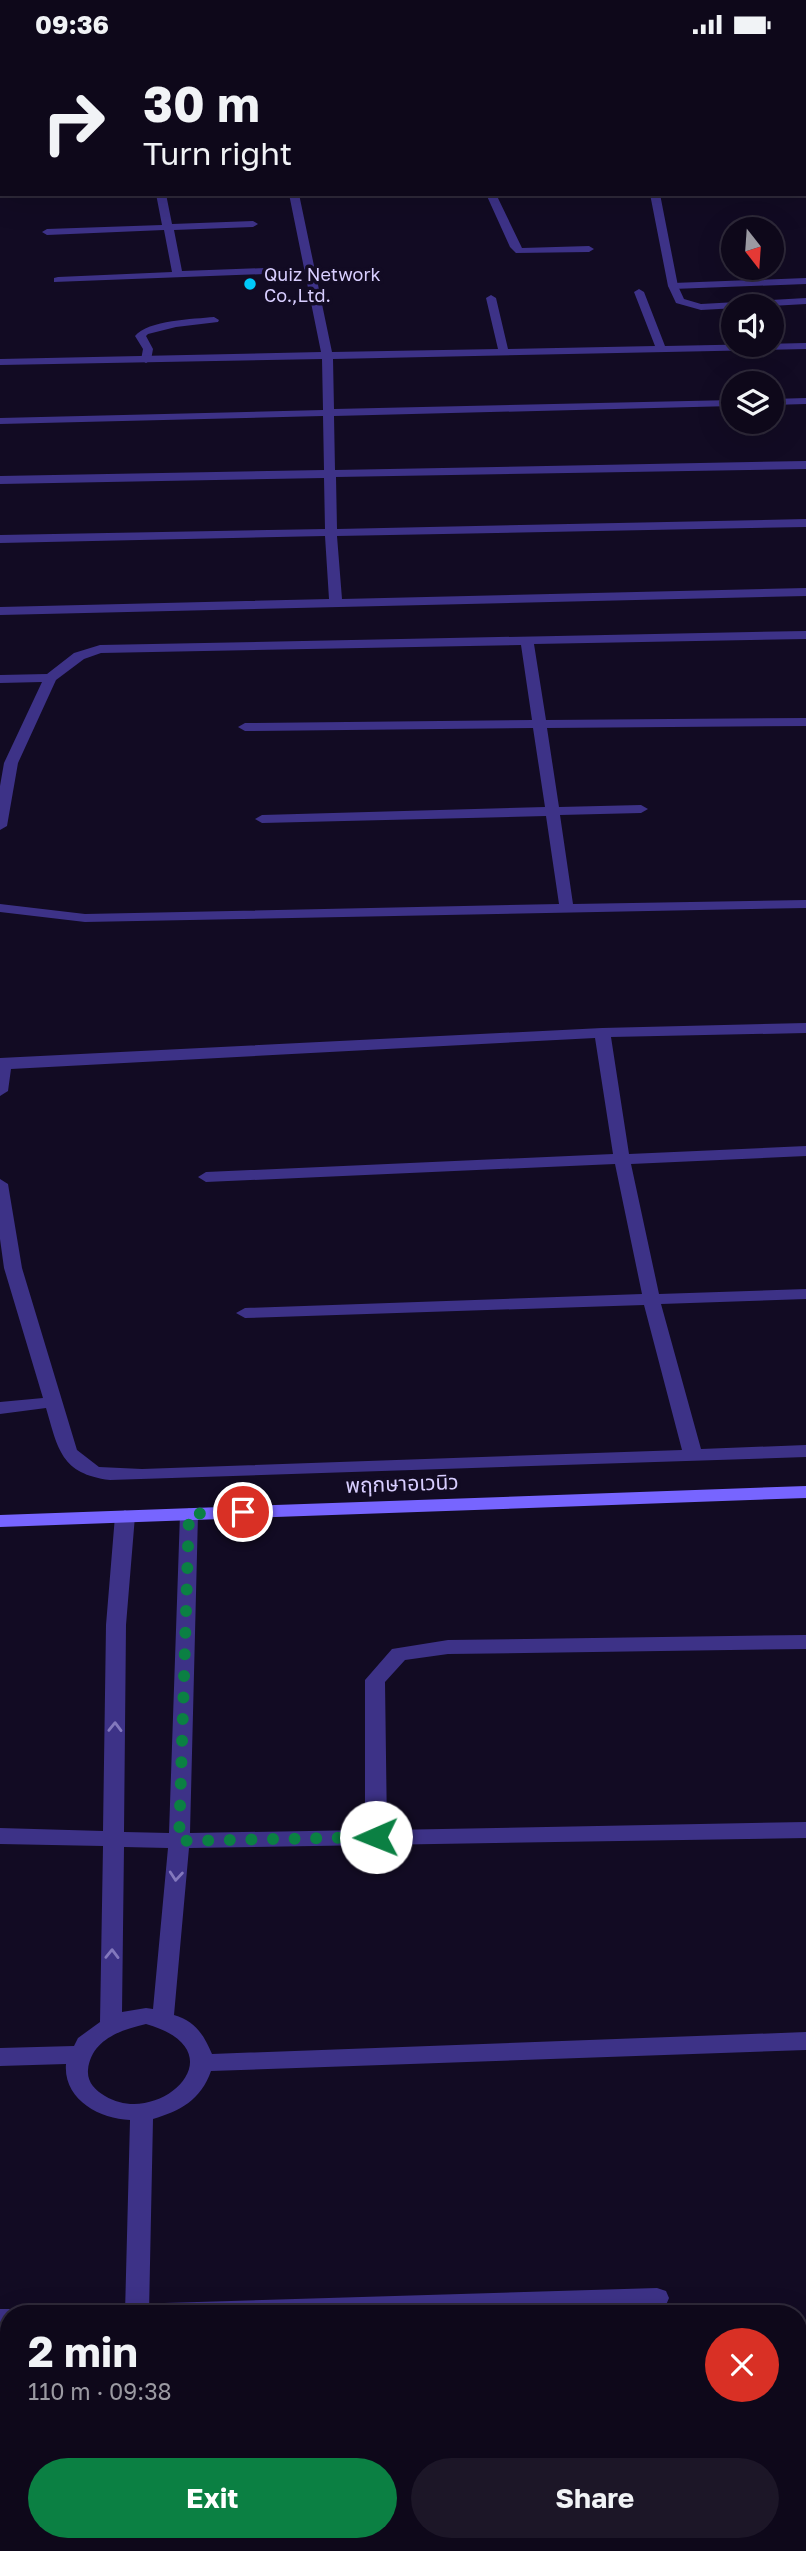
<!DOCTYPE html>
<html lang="en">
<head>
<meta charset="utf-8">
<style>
	:root { --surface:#0e081a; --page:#1c1627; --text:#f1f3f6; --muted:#9b9aa2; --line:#2e2939; --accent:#0b8043 }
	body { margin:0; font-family:"Golos Text","Noto Sans Thai",sans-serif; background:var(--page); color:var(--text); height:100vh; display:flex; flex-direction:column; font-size:26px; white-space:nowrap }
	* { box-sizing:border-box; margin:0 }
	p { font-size:23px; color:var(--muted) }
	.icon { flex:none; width:38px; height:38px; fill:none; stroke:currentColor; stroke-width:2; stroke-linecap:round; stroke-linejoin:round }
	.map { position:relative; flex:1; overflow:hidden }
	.side { position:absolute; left:0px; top:2256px; width:807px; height:247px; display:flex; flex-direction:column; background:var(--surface); border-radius:28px 28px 0 0; box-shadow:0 7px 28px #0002,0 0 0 2px var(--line) }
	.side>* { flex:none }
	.hud { position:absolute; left:0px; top:0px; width:807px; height:147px; box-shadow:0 7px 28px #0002,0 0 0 2px var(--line); background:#0e081a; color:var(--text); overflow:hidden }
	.needle { width:46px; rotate:163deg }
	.tools { position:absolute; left:721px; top:168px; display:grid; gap:14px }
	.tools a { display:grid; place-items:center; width:63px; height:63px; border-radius:50%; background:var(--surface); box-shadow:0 7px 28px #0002,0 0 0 2px var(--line); font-size:35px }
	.pin { position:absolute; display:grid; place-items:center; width:60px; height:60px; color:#fff; margin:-30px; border:4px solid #fff; border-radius:50%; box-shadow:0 2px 7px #0007 }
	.me { position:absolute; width:77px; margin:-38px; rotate:269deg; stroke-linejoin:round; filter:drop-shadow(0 0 5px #0008) }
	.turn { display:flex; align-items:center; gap:24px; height:147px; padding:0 28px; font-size:32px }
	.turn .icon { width:91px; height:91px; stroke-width:2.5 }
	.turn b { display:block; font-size:49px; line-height:60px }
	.round { display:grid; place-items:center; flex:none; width:74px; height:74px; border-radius:37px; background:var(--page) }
	.head { display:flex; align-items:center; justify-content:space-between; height:119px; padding:0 28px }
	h1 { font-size:42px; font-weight:700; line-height:52px }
	.cta { display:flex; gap:14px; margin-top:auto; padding:14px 28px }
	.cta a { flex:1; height:80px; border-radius:42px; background:var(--accent); color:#fff; font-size:28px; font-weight:700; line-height:80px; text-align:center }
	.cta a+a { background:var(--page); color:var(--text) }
	.status { display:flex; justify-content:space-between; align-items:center; height:49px; padding:0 35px; background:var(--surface); direction:ltr }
	.status svg { height:19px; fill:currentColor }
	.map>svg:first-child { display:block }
	.water { fill:#051643 }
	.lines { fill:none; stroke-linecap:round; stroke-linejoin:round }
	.lane { fill:#3d3287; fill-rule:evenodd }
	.street { fill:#3d3287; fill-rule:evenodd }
	.secondary { fill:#7765ff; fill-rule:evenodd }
	.oneway { stroke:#8378bd }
	.route { stroke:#0b8043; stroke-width:12; stroke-dasharray:0 21.6 }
	.poi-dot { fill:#00c9f9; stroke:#120b23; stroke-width:2.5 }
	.labels { text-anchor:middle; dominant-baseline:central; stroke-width:7; stroke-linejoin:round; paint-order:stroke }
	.far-poi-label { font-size:18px; fill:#d8ceff; stroke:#120b23; text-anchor:start }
	.street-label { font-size:21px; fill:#d8ceff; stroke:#120b23 }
</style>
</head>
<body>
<div class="status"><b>09:36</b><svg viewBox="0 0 49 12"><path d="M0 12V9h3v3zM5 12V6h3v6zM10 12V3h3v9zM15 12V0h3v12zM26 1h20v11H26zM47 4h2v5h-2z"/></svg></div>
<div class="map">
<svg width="806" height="2502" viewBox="0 0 806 2502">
	<rect width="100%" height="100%" fill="#120b23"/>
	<!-- water -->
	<path class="water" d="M806 2446V2502H369L367 2494H798V2447Z"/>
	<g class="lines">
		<!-- lane -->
		<path class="lane" d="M0 14H2V20H0Z
			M805 43H806V49H805Z
			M805 67H806V74H805Z
			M806 141V147L802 146 805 145Z
			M486 145H496L522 199 589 197 594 200 589 203 516 204 510 198Z
			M753 145H776L757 149Z
			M806 229V235L673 240 668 237 673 234Z
			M214 268 219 271 218 273 176 278 148 285 146 287 153 300 151 311 146 314 141 311 143 300 135 287C148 271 194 270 214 268Z"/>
		<!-- street -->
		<path class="street" d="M27 0H35V2H27Z
			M313 0H321L322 2H313Z
			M482 0H490L491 2H482Z
			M500 0H508L509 2H500Z
			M528 0H536L537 2H528Z
			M590 0H598L599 2H590Z
			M662 0H670L671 2H662Z
			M156 145H166L172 175 253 172 258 175 253 178 174 181 182 222 265 219 270 222 265 225 54 233V229L58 228 172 223 164 181 47 186 42 183 47 180 162 176Z
			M289 145H299L332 303 498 300 486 249 491 246 496 249 508 300 655 297 634 243 639 240 644 243 665 297 806 294V300L333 310 334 360 733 351V357L334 367 335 421 806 412V420L336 428 337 480 806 470V478L337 487 342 550 806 539V547L0 566V558L329 550 325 487 0 494V486L325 480 324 429 0 435V427L324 421 323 367 0 375V369L323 361 322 310 0 316V310L321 303Z
			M650 145H660L678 237 684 250 701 255 806 249V255L701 261 676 254 668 237Z
			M806 349V355L772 356V350Z
			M806 582V590L534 595 546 671 806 669V677L547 679 559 758 641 756 648 760 641 764 560 766 573 855 806 851V859L85 873 0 863V855L85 865 559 855 546 767 262 774 255 770 262 766 545 758 533 679 245 682 238 678 245 674 532 671 521 596 101 604 84 610 56 631 18 714 7 777 0 781V737L4 714 42 633 0 634V626L47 625 74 604 100 596Z
			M806 974V984L611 988 629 1105 806 1097V1107L631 1115 659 1245 806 1240V1250L661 1255 701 1400 806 1396V1408L110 1431C61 1425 58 1400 46 1359L0 1365V1353L43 1349 4 1219 0 1190V1130L8 1135 22 1219 77 1401 99 1418 142 1420 682 1401 644 1256 245 1269 236 1264 245 1259 642 1245 615 1115 206 1133 198 1128 206 1123 613 1105 595 989 11 1020 8 1042 0 1047V1009L602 979Z
			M189 1459 198 1465 190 1784 365 1781V1631L392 1600 448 1591 806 1586V1600L448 1605 405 1611 385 1633 387 1781 806 1773V1789L189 1799 174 1966C195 1972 204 1986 212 2005L806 1983V2001L211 2022C201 2051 180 2062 153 2070L149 2264H125L130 2071C99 2070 63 2050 66 2015L0 2017V1999L74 1997 78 1989 100 1973 103 1797 0 1795V1779L103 1782 106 1576 115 1467 125 1461 135 1467 126 1576 124 1783 169 1784 180 1465ZM124 1798 168 1799 153 1960 146 1959 122 1963ZM146 1975C242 2002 159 2080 105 2047 95 2041 87 2033 88 2021 91 1991 120 1981 146 1975Z
			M657 2239 666 2242 669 2249 666 2256 657 2259 478 2264H152L155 2257 164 2254Z
			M0 2260H9L19 2264H9V2280H0Z"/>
		<!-- secondary -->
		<path class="secondary" d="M805 21H806V27H805Z
			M0 53H2V59H0Z
			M806 1437V1449L0 1478V1466Z"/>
	</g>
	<!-- one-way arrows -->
	<defs><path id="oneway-chevron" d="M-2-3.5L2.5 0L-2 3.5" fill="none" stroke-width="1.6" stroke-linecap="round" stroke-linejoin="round" transform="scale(1.75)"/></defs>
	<g class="oneway">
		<use href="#oneway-chevron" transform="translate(115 1678) rotate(-89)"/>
		<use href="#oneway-chevron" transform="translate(176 1827) rotate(95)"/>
		<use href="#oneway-chevron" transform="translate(112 1905) rotate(-89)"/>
	</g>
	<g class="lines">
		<!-- route -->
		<path class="route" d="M243 1463 189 1465 179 1792 376 1788"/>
	</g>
	<!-- markers -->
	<circle class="poi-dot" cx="250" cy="235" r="7"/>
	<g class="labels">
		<!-- far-poi labels -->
		<g class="far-poi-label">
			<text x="264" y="225">Quiz Network<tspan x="264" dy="21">Co.,Ltd.</tspan></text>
		</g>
		<!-- street labels -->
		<g class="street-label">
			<text transform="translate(402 1434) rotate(-2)">พฤกษาอเวนิว</text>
		</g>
	</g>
</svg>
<div class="tools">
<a><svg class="needle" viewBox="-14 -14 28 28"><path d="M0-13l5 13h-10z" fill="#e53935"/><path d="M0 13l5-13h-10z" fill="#9b9aa2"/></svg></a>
<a><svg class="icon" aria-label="sound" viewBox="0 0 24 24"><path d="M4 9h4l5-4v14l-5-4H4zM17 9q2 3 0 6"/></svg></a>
<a><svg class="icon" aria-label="layers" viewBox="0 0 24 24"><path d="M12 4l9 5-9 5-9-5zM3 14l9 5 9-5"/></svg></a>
</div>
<div class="pin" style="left:243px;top:1463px;background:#d93025"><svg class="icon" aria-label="arrive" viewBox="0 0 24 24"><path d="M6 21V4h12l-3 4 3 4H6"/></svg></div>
<svg class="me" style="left:376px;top:1788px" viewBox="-20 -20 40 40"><circle r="19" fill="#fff"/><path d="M0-13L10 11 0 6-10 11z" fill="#0b8043"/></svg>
<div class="hud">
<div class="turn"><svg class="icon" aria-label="right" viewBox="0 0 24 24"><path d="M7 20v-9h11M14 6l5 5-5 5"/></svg><div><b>30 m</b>Turn right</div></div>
</div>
<section class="side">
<div class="head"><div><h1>2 min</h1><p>110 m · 09:38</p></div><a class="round" style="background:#d93025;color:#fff"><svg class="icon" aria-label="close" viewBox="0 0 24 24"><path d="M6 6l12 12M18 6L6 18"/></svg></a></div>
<div class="cta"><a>Exit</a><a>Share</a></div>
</section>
</div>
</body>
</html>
